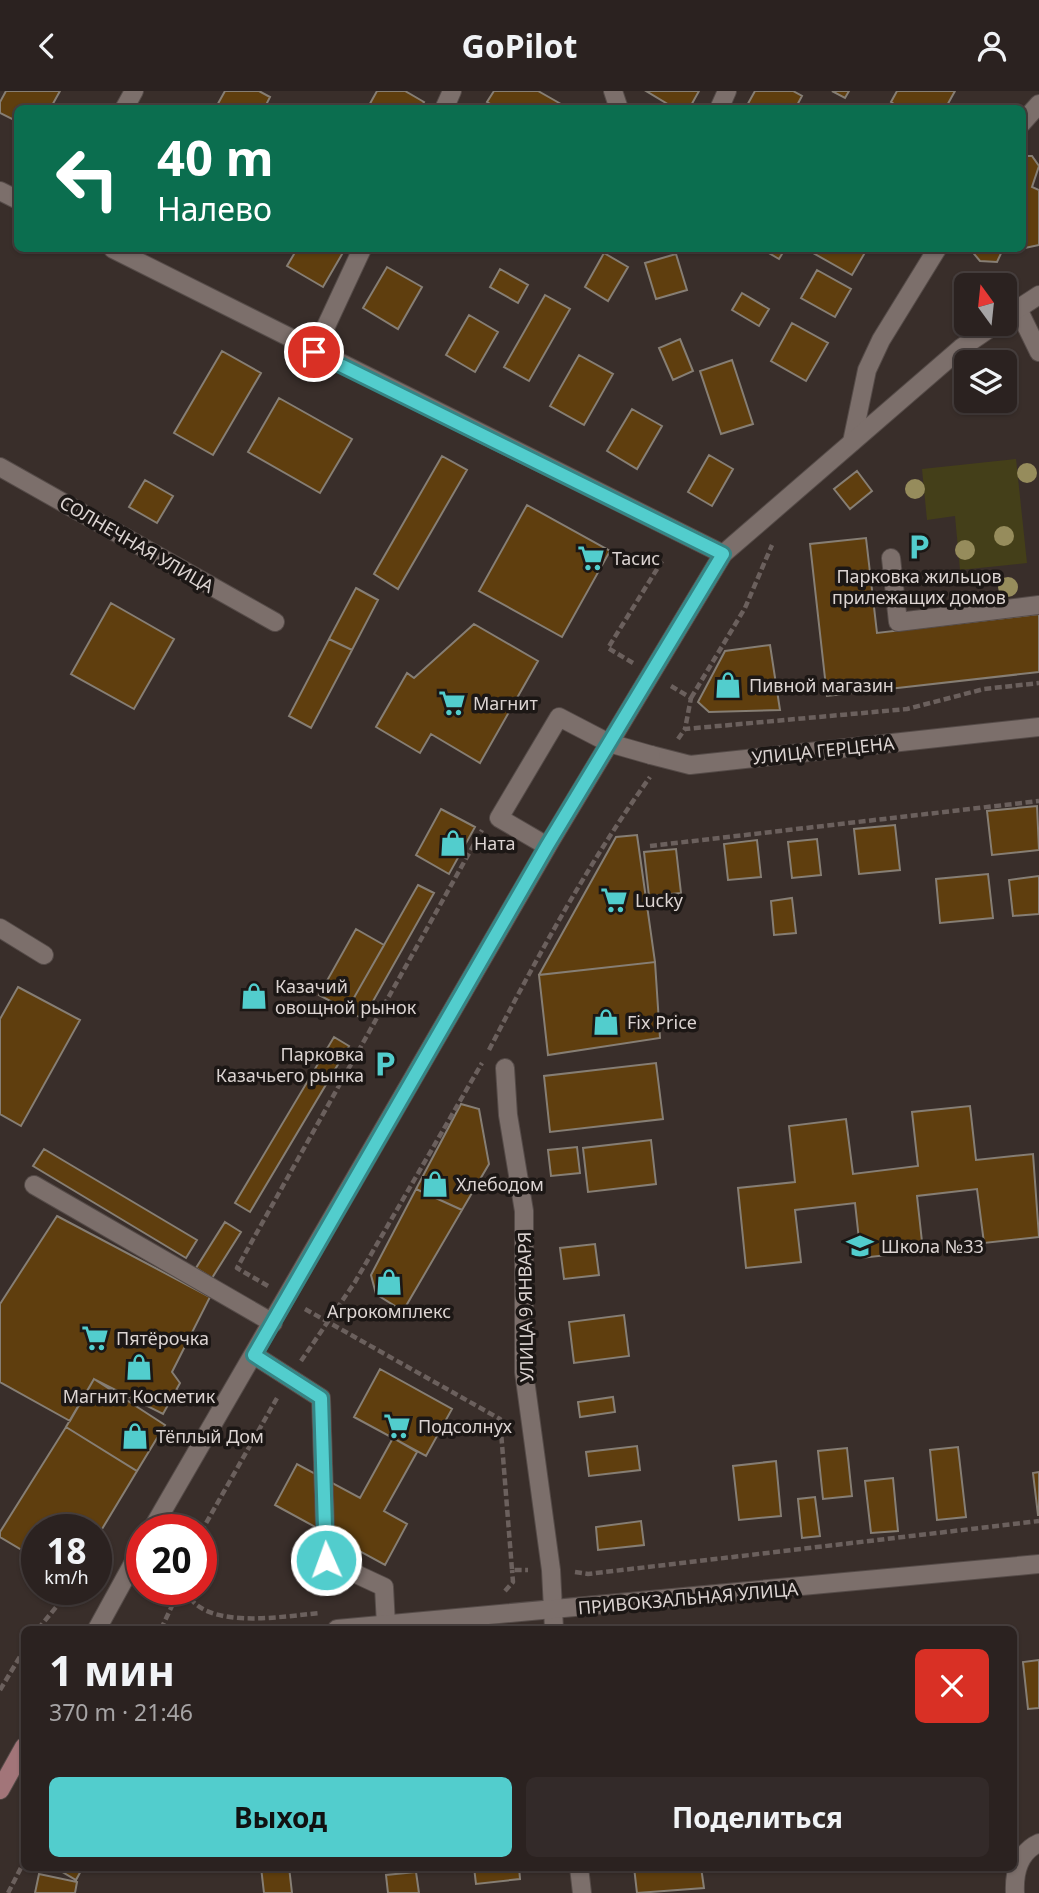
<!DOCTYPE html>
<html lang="ru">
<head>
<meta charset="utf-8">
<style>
	:root { --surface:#2b2220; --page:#332a29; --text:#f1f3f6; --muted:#a6a4a5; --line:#473f3e; --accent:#52cdcd }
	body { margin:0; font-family:"Noto Sans",sans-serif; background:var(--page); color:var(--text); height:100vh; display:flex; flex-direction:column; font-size:26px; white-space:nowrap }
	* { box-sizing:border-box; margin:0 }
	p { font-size:23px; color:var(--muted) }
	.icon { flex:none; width:38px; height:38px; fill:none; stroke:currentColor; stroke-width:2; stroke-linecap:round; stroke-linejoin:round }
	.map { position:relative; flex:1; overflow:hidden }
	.details { position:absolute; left:21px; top:1535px; width:996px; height:245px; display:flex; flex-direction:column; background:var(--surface); border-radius:10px; box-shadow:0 2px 5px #0004,0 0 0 2px var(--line) }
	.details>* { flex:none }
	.guide { position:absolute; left:14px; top:14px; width:1012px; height:147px; border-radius:10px; box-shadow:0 2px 5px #0004,0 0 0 2px var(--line); background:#0b6e4f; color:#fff; overflow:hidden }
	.needle { width:46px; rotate:345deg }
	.fabs { position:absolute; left:954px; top:182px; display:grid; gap:14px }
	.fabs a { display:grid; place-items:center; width:63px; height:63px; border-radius:10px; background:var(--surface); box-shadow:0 2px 5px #0004,0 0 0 2px var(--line); font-size:35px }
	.speed { position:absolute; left:21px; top:1423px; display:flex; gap:14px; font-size:35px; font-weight:700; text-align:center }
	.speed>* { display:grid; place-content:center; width:91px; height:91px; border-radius:50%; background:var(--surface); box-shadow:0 2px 5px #0004,0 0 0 2px var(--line); line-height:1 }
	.speed small { font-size:18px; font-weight:400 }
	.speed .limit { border:10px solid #d22; background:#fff; color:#111 }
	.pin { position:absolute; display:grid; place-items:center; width:60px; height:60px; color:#fff; margin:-30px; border:4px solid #fff; border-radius:50%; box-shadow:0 2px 7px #0007 }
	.me { position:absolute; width:77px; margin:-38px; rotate:358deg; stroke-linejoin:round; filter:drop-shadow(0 0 5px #0008) }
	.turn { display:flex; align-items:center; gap:24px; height:147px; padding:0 28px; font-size:32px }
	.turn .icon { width:91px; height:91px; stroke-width:2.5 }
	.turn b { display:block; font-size:49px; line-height:60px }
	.round { display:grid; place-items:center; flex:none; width:74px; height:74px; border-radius:10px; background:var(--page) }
	.summary { display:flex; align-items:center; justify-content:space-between; height:119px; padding:0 28px }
	h1 { font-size:42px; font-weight:700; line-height:52px }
	.button { display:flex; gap:14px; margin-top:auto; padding:14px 28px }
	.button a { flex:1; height:80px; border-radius:10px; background:var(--accent); color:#111; font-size:28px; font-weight:700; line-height:80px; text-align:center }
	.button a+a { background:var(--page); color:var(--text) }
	header { display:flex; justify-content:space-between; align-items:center; height:91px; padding:0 28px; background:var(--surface); font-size:32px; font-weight:700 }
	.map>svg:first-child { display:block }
	.green { fill:#443f19 }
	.building { fill:#5f3e0e; stroke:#867e74; stroke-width:2 }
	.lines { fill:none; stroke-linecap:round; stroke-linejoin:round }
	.service-casing { stroke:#554b48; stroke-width:20 }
	.minor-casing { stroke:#554b48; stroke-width:20 }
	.tertiary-casing { stroke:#554b48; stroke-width:20 }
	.secondary-casing { stroke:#554b48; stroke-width:20 }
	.path { stroke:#6b605d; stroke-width:4.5; stroke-dasharray:7 3.5; stroke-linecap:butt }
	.service { stroke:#7c6f6b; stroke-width:18 }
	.minor { stroke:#7c6f6b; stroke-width:18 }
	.tertiary { stroke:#7c6f6b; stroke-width:18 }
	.secondary { stroke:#a27579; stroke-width:18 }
	.tree { fill:#968c5c }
	.route-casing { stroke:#358585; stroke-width:18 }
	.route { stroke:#52cdcd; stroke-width:12 }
	.labels { text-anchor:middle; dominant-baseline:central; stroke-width:7; stroke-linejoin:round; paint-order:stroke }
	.street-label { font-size:18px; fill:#dcd4d2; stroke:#1c1715 }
	.poi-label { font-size:18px; fill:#dcd4d2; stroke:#1c1715; text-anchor:start }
</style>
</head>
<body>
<header><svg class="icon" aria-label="back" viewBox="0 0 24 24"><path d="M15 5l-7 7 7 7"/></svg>GoPilot<svg class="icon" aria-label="person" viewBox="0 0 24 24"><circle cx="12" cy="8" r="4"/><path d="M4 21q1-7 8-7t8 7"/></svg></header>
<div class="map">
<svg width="1039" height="1802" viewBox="0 0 1039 1802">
	<rect width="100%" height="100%" fill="#392e2a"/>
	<!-- green -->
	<path class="green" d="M1016 368 1027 472 960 479 955 425 927 429 922 378Z"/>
	<!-- building -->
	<path class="building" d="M6 0H60L50 18H18V31L0 22V11Z
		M225 0H259L270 6 264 18H215Z
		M377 0H405L424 11 420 18H367Z
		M494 0H538L561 13 558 18H499L487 11Z
		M646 0H699L689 18H676Z
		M755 0H793L802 5 795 18H745Z
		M832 0H849L845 7Z
		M897 0H955L945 18H902L891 11Z
		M1022 65H1032L1039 75 1032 96 1039 99V154L1020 158Z
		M297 158H345L323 196 287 175Z
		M762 158H785L779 168Z
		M806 158H867L852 184Z
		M970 158H1003L997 171 980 170Z
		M604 162 628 176 608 210 585 196Z
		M676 163 687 199 656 208 645 172Z
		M387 176 422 196 398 238 363 217Z
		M500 178 528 194 518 212 490 196Z
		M817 179 851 198 835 226 801 207Z
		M742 202 769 218 759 235 732 219Z
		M545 204 570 218 529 290 504 276Z
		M469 224 498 241 475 281 446 264Z
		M792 232 828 252 806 290 771 270Z
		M680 248 693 280 673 289 659 257Z
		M222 260 261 282 213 364 174 342Z
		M579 264 613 283 584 334 550 315Z
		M732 269 753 333 721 343 700 280Z
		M279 307 352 348 320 402 248 361Z
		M632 318 662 335 637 378 607 360Z
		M709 364 733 378 712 415 688 401Z
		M442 365 467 379 398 498 374 483Z
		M857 380 872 400 850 418 834 398Z
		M145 389 173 405 157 432 129 416Z
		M527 414 610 460 562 546 479 500Z
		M866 447 877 542 1039 523V581L827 605 810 453Z
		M356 497 378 509 352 559 329 548Z
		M111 512 174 548 134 618 71 583Z
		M474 533 538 570 480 672 431 643 420 662 376 636 407 582 414 587Z
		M329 548 352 559 311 637 289 625Z
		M770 554 780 619 709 621 698 611 725 560Z
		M1037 715 1039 759 992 764 987 720Z
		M441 718 475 736 449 783 416 764Z
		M895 734 900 779 859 783 854 738Z
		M637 744 655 871 660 947 548 964 539 884 616 746Z
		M817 748 821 784 792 787 788 751Z
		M757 749 761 786 728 789 724 753Z
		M676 758 681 802 649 805 644 761Z
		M988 783 993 827 940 832 936 788Z
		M1039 785V823L1013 825 1009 789Z
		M418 794 434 802 363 928 347 919Z
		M792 807 796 842 774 844 771 810Z
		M356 838 384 854 347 919 319 904Z
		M655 871 660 947 548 964 539 884Z
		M18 896 80 929 21 1035 0 1023V928Z
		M334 946 349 955 250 1121 235 1112Z
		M656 972 663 1028 550 1041 544 985Z
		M461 1013 479 1018 489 1073 462 1119 416 1098Z
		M970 1015 976 1069 1033 1063 1039 1146 984 1152 977 1098 917 1105 923 1160 861 1167 855 1112 795 1119 801 1171 746 1177 738 1097 795 1091 789 1035 846 1028 853 1083 918 1075 912 1021Z
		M651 1049 656 1093 588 1101 583 1057Z
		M577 1056 580 1082 551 1085 548 1059Z
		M44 1058 197 1149 186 1167 33 1075Z
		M416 1098 462 1119 403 1220 376 1203 371 1184Z
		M57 1125 210 1206 172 1281 180 1292 163 1323 94 1288 70 1330 0 1291V1213Z
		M225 1131 241 1141 212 1187 196 1177Z
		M595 1153 599 1184 564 1188 560 1157Z
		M624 1224 629 1265 574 1272 569 1231Z
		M380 1278 452 1318 426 1365 354 1326Z
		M94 1288 165 1334 137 1380 66 1336Z
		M613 1306 615 1321 580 1326 578 1311Z
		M66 1336 137 1380 96 1448V1438H37V1468L0 1446V1441Z
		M393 1347 417 1361 384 1420 407 1433 385 1474 275 1414 297 1373 360 1407Z
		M637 1355 640 1379 589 1385 586 1361Z
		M958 1356 966 1426 937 1429 930 1359Z
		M847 1357 852 1405 823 1408 818 1360Z
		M776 1370 781 1425 739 1429 733 1375Z
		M1039 1381V1424H1038L1033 1382Z
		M893 1387 898 1440 871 1442 865 1390Z
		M815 1406 820 1445 802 1447 798 1408Z
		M641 1430 644 1454 598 1459 596 1436Z
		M1039 1569V1617L1028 1618 1023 1571Z
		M54 1776H83L76 1789Z
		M261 1776H289L292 1802H264Z
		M474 1776H519L520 1788 476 1793Z
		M634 1776H701L704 1797 637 1802Z
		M942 1776H975L942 1780Z
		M416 1781 419 1802H388L386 1784Z
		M39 1783 77 1791 75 1802H35Z"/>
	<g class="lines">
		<defs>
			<path id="service" d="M1018 218 1039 261
				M891 467 898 531 1039 514
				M547 755 499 727 559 626 609 652
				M34 1094 273 1232
				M254 1264 321 1307 326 1469 384 1496 386 1534
				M1015 1802C1014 1782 1019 1761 1039 1752"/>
			<path id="minor" d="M613 0 619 18
				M124 18 134 0
				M444 18 452 0
				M719 18 727 0
				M1022 32 1039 13
				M0 100 18 109
				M113 158 723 463
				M314 261 362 158
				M852 351 867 279 881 249 937 158
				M0 376 275 531
				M651 664 690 674 1039 636
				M0 837 44 864
				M505 977 508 1024 524 1120V1281L551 1479 554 1538
				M579 1776 582 1802"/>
			<path id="tertiary" d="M1004 227 1039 204
				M609 652 651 664
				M152 1438 551 749 723 463 961 257 996 233
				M97 1538 142 1456
				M337 1538 1039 1473"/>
			<path id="secondary" d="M0 1699 24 1656"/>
		</defs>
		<!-- service casing -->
		<use href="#service" class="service-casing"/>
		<!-- minor casing -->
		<use href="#minor" class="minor-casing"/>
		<!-- tertiary casing -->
		<use href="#tertiary" class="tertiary-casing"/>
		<!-- secondary casing -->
		<use href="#secondary" class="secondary-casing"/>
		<!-- path -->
		<path class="path" d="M633 572 608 557 662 470
			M671 595 691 607 685 638
			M691 607 745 517 772 454
			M678 648 685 638 907 618 984 598 1039 592
			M650 755 1039 710
			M489 959C537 866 589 771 650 686
			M268 1195 237 1177 482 739
			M305 1218 500 1328 512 1479H528
			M301 1270 355 1191 482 972
			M201 1441 277 1307
			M575 1481 588 1483 1039 1430
			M185 1498C201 1541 283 1525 320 1522
			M505 1500 513 1491 512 1479
			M38 1538 62 1509
			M161 1538 180 1498
			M0 1599 24 1559
			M8 1802 24 1771"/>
		<!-- service -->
		<use href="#service" class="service"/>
		<!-- minor -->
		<use href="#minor" class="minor"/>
		<!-- tertiary -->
		<use href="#tertiary" class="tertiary"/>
		<!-- secondary -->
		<use href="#secondary" class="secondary"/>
	</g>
	<!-- trees -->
	<g class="tree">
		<circle cx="1027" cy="382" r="10"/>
		<circle cx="915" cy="398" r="10"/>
		<circle cx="1004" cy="445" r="10"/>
		<circle cx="965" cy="459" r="10"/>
		<circle cx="1008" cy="496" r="10"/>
	</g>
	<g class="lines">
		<defs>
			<path id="route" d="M314 261 723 463 547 755 254 1264 321 1307 326 1469"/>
		</defs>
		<!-- route casing -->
		<use href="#route" class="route-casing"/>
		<!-- route -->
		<use href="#route" class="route"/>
	</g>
	<!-- icons -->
	<defs>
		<symbol id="parking-bare" viewBox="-9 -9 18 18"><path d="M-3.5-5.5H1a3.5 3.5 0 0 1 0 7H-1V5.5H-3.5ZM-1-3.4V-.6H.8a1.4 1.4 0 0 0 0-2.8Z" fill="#52cdcd" stroke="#1c1715" stroke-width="2.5" paint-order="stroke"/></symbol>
		<symbol id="supermarket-bare" viewBox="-9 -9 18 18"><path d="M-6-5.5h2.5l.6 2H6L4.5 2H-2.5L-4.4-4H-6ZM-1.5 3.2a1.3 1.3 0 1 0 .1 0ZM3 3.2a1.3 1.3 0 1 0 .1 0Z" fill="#52cdcd" stroke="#1c1715" stroke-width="2.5" paint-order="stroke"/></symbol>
		<symbol id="shop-bare" viewBox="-9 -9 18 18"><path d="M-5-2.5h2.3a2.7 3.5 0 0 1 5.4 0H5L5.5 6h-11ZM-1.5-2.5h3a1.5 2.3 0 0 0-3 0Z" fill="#52cdcd" stroke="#1c1715" stroke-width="2.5" paint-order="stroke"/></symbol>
		<symbol id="school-bare" viewBox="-9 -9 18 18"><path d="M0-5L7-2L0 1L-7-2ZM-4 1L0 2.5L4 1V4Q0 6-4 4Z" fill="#52cdcd" stroke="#1c1715" stroke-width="2.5" paint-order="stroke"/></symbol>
	</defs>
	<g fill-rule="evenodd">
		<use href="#parking-bare" x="900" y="437" width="38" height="38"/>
		<use href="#supermarket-bare" x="572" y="448" width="38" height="38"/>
		<use href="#shop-bare" x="709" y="575" width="38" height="38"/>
		<use href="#supermarket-bare" x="433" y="593" width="38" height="38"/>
		<use href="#shop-bare" x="434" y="733" width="38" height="38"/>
		<use href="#supermarket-bare" x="595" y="790" width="38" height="38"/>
		<use href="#shop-bare" x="235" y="886" width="38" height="38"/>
		<use href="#shop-bare" x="587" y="912" width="38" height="38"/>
		<use href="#parking-bare" x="366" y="954" width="38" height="38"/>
		<use href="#shop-bare" x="416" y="1074" width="38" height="38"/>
		<use href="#school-bare" x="841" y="1136" width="38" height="38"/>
		<use href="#shop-bare" x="370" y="1172" width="38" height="38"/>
		<use href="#supermarket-bare" x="76" y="1228" width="38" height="38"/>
		<use href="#shop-bare" x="120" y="1257" width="38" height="38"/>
		<use href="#supermarket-bare" x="378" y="1316" width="38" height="38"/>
		<use href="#shop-bare" x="116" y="1326" width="38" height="38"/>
	</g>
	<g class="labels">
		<!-- street labels -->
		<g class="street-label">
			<text transform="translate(137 453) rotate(30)">СОЛНЕЧНАЯ УЛИЦА</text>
			<text transform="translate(823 659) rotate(-6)">УЛИЦА ГЕРЦЕНА</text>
			<text transform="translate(525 1216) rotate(-91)">УЛИЦА 9 ЯНВАРЯ</text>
			<text transform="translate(688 1507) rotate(-5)">ПРИВОКЗАЛЬНАЯ УЛИЦА</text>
		</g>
		<!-- poi labels -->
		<g class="poi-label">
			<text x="612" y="467">Тасис</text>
			<text x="919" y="485" text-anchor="middle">Парковка жильцов<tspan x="919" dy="21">прилежащих домов</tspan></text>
			<text x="749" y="594">Пивной магазин</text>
			<text x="473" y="612">Магнит</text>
			<text x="474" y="752">Ната</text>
			<text x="635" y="809">Lucky</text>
			<text x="275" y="895">Казачий<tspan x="275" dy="21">овощной рынок</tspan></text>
			<text x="627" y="931">Fix Price</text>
			<text x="364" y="963" text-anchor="end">Парковка<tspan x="364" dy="21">Казачьего рынка</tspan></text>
			<text x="456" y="1093">Хлебодом</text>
			<text x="881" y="1155">Школа №33</text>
			<text x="389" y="1220" text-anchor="middle">Агрокомплекс</text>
			<text x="116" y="1247">Пятёрочка</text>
			<text x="139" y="1305" text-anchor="middle">Магнит Косметик</text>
			<text x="418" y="1335">Подсолнух</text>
			<text x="156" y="1345">Тёплый Дом</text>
		</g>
	</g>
</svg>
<div class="fabs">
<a><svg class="needle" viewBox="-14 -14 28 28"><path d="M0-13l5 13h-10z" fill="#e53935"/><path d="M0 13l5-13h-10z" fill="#a6a4a5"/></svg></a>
<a><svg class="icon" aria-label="layers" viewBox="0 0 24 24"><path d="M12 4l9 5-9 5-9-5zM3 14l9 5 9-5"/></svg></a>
</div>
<div class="speed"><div>18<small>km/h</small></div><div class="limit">20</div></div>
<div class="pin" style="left:314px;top:261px;background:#d93025"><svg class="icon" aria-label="arrive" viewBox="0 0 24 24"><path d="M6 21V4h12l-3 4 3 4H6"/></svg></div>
<svg class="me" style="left:326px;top:1469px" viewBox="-20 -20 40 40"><circle r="17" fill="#52cdcd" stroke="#fff" stroke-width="3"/><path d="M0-11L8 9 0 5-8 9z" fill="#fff"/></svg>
<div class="guide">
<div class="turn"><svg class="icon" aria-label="left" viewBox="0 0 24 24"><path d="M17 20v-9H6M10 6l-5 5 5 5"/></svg><div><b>40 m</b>Налево</div></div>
</div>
<section class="details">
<div class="summary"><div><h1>1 мин</h1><p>370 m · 21:46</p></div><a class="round" style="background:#d93025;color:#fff"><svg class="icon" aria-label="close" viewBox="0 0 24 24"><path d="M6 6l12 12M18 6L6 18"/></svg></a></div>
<div class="button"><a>Выход</a><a>Поделиться</a></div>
</section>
</div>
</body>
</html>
